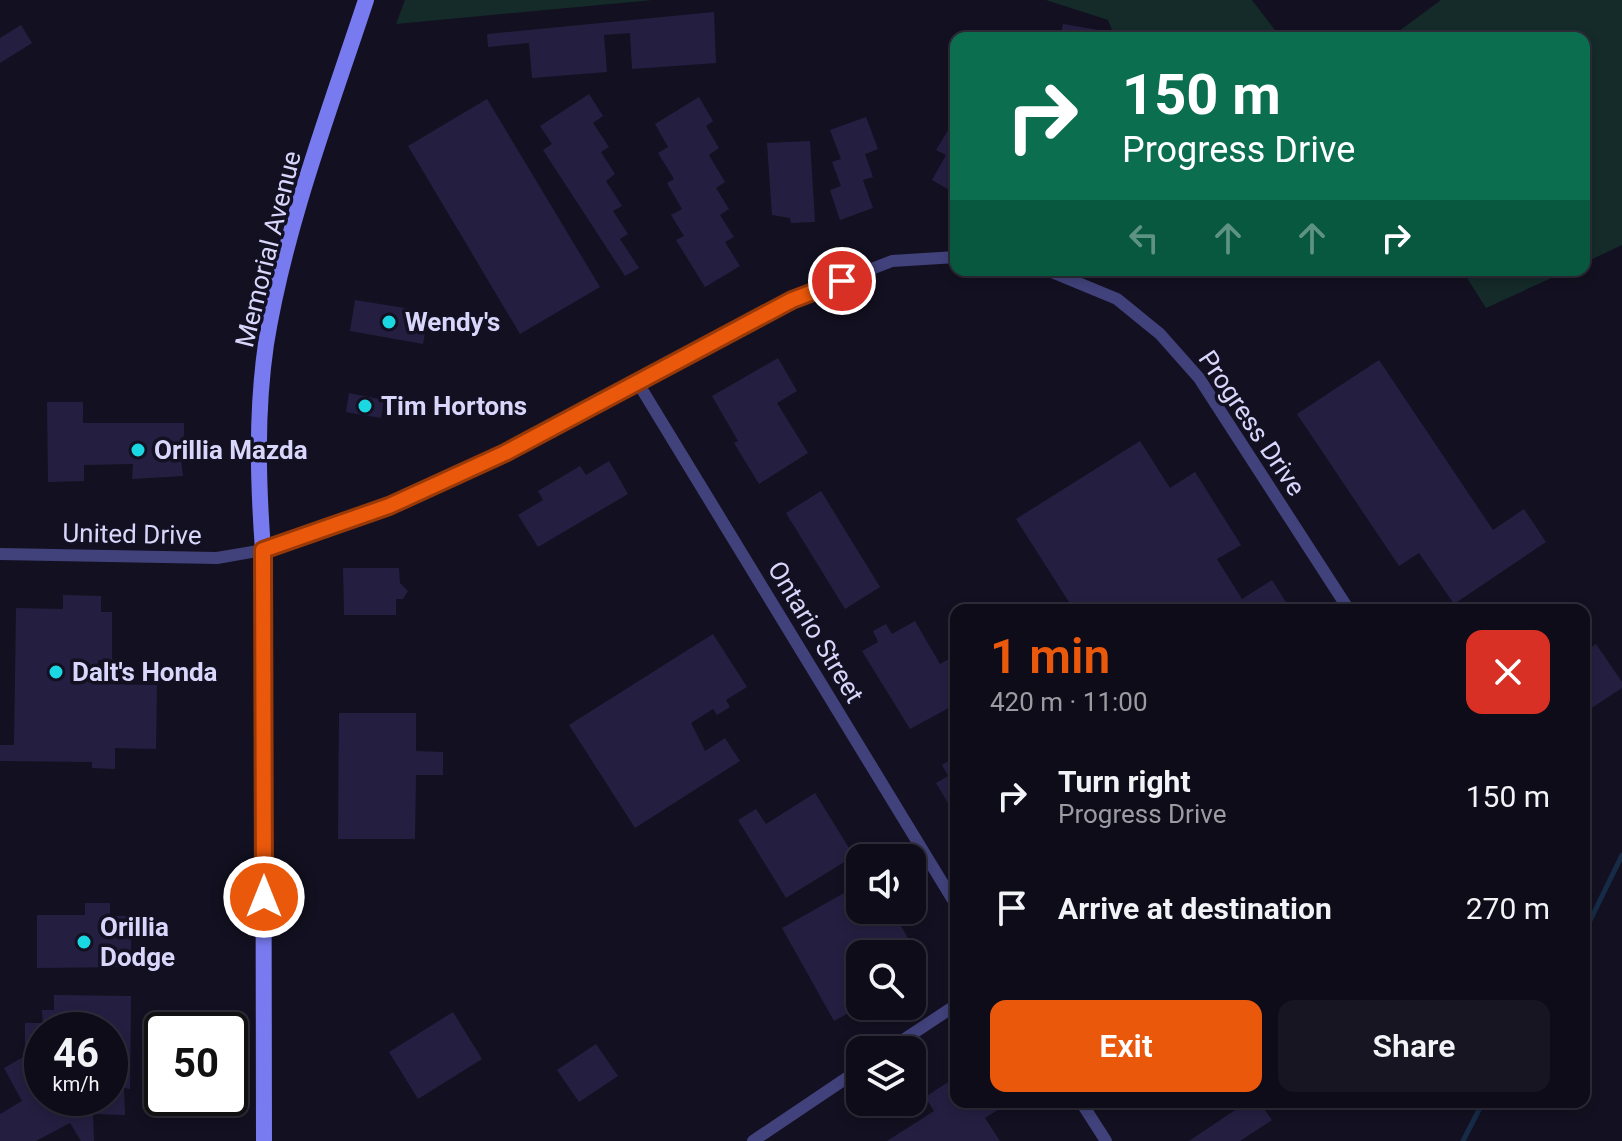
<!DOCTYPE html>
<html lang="en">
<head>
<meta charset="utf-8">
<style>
	:root { --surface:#0e0c19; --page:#171522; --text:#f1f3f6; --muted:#9b9ba2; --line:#2e2c38; --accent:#ea580c }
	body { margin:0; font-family:Roboto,sans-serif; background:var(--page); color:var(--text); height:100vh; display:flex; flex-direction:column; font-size:30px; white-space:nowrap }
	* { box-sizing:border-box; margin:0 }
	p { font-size:26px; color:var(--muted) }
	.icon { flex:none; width:44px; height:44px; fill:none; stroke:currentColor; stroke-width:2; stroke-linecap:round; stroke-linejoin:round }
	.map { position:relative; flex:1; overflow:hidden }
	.drawer { position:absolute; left:950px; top:604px; width:640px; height:504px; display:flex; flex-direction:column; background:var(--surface); border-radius:16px; box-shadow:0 4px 12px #0003,0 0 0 2px var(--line) }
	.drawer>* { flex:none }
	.banner { position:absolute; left:950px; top:32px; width:640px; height:244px; border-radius:16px; box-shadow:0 4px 12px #0003,0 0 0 2px var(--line); background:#0b6e4f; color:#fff; overflow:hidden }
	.controls { position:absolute; left:846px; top:844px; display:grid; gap:16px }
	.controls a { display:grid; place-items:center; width:80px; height:80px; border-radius:16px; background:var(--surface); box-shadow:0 4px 12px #0003,0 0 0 2px var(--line); font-size:40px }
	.speed { position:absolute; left:24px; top:1012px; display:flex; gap:16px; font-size:40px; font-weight:700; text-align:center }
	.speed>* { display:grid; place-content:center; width:104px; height:104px; border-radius:50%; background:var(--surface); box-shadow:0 4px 12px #0003,0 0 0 2px var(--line); line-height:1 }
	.speed small { font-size:20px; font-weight:400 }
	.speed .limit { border:4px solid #111; border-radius:12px; background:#fff; color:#111 }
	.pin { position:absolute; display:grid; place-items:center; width:68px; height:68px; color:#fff; margin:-34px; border:4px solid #fff; border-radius:50%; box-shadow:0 2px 8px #0007 }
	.me { position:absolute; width:88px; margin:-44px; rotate:0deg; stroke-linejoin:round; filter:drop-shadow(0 0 6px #0008) }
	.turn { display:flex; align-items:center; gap:28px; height:168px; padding:0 40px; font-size:36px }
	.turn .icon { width:104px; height:104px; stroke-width:2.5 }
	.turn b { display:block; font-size:56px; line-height:68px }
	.lanes { display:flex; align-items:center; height:76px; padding:0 40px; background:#0003; justify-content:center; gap:40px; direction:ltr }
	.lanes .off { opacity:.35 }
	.round { display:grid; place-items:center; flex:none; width:84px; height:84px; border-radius:16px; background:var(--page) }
	.overview { display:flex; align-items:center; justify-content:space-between; height:136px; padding:0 40px }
	h1 { font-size:48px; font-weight:600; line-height:60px; color:var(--accent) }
	.button { display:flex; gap:16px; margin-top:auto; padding:16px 40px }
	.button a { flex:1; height:92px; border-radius:16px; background:var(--accent); color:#fff; font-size:32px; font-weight:600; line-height:92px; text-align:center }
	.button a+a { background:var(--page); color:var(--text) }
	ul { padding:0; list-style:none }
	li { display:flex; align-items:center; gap:24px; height:112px; padding:0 40px }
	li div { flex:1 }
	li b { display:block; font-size:30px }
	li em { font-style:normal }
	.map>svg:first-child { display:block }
	.green { fill:#142b29 }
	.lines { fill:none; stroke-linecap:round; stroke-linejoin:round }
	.stream { stroke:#162b46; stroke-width:5 }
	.building { fill:#241f40 }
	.street { stroke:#41427b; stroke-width:12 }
	.secondary { stroke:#787bef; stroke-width:16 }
	.route-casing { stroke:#983908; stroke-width:20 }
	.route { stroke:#ea580c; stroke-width:14 }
	.poi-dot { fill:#1bd7e1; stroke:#131021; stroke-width:3 }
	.labels { text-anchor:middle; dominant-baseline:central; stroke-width:7; stroke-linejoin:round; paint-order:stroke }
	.street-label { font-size:26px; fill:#d8d6fa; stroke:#131021 }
	.poi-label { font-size:26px; font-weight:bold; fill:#d8d6fa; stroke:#131021; text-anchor:start }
</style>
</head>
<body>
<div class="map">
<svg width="1622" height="1141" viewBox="0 0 1622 1141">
	<rect width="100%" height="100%" fill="#131021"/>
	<!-- green -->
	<path class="green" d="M405 0H653L396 24Z
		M1046 0H1252L1281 38 1183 35 1182 38H1115L1108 20Z
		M1441 0H1622V245L1584 263V38H1318L1315 34 1399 31Z
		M1462 270H1569L1486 308Z"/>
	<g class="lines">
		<!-- stream -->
		<path class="stream" d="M1584 933 1622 855
			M1463 1141 1483 1102"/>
	</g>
	<!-- building -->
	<path class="building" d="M714 12 716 63 632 69 630 33 604 35 607 72 532 78 529 43 488 47 487 34Z
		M1063 24 1105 31 1104 38H1060Z
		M21 25 32 43 0 63V38Z
		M589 94 603 116 593 123 609 147 601 152 615 174 606 181 622 206 613 211 628 234 620 239 639 268 625 276 543 150 552 144 540 126Z
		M699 97 713 121 706 126 719 148 709 155 725 182 716 188 729 209 720 215 734 237 725 242 740 266 705 287 676 240 684 236 671 215 682 209 667 183 674 179 658 153 668 147 655 124Z
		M487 99 600 287 520 334 408 146Z
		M866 117 878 149 865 154 873 177 863 180 873 208 840 220 830 190 841 186 832 162 841 159 830 130Z
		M956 117V194L932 180 946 155 936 150Z
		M810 141 815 222 791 223 790 218 772 215 767 143Z
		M355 300 429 312 423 344 350 331Z
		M778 358 797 391 777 403 808 453 759 484 734 443 738 441 712 396Z
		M1379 360 1493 530 1524 509 1546 542 1454 604 1419 553 1399 566 1297 414Z
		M349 393 384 400 381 418 346 412Z
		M47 402H83V423H184V439L179 442 183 476 132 479 133 464 84 465V481L48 482Z
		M1140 441 1170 488 1195 472 1241 545 1217 559 1242 599 1272 580 1291 610H1074L1016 519Z
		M609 461 628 494 538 547 518 515 543 500 538 491 580 466 586 475Z
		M821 491 880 587 845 609 786 513Z
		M343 568H399L400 583 408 591 403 599H396V615H344Z
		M63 595 101 596V612H112V660H98V684L157 685 156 749 115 748V769L92 768V762L0 761V745H14L16 608 63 609Z
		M915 621 940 664 956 655V704L910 729 862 651 878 642 873 631 886 624 892 634Z
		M713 634 747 687 726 700 730 707 717 715 713 709 691 723 705 751 725 738 740 761 635 828 569 725Z
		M1596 644 1622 682V688L1584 713V652Z
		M339 713H416V751L443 752V775H416L415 839H338Z
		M956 756V798L948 803 936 783 948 776 942 765Z
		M815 793 854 856 786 898 738 820 756 809 766 824Z
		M860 884V910H892L917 954H860V1007L834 1021 782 928Z
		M85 903H110V916H131V967L37 968V915H85Z
		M54 995 131 996 130 1089 124 1088 125 1115 93 1114 94 1141H81L70 1123 36 1141H0V1114L22 1101 4 1068 25 1056V1023H42V1098H110V1030H43L42 1010H54Z
		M453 1012 482 1059 418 1099 389 1052Z
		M596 1044 618 1076 579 1102 557 1070Z
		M956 1077V1102H1010L985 1118 1000 1141H887L934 1111 925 1097Z
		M1247 1102H1259L1272 1120 1240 1141H1189Z"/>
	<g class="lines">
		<!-- street -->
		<path class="street" d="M1047 270 1117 299 1160 334 1199 378 1349 610
			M638 383 956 905
			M0 554 217 558 263 550 389 506 505 453 792 300 892 261 956 257
			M888 1050 956 1005
			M1081 1102 1106 1141
			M753 1141 860 1069"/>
		<!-- secondary -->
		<path class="secondary" d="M264 1141 263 550C258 482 256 412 266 344 285 227 329 112 366 0"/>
	</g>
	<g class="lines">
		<defs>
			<path id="route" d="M264 897 263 550 389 506 505 453 792 300 842 281"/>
		</defs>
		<!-- route casing -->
		<use href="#route" class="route-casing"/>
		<!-- route -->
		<use href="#route" class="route"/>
	</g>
	<!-- markers -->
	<g class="poi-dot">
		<circle cx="389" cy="322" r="8"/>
		<circle cx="365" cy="406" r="8"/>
		<circle cx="138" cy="450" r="8"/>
		<circle cx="56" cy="672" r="8"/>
		<circle cx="84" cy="942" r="8"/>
	</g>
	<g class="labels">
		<!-- street labels -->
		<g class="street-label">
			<text transform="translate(268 249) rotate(-76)">Memorial Avenue</text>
			<text transform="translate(1252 423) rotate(56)">Progress Drive</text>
			<text transform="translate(132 534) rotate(1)">United Drive</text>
			<text transform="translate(816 632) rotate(59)">Ontario Street</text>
		</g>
		<!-- poi labels -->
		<g class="poi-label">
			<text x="405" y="322">Wendy's</text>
			<text x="381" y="406">Tim Hortons</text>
			<text x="154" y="450">Orillia Mazda</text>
			<text x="72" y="672">Dalt's Honda</text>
			<text x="100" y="927">Orillia<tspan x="100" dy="30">Dodge</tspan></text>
		</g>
	</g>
</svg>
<div class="controls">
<a><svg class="icon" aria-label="sound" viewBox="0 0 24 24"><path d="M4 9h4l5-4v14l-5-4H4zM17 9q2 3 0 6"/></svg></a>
<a><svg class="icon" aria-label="search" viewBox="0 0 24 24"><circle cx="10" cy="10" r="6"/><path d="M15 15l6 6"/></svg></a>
<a><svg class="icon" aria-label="layers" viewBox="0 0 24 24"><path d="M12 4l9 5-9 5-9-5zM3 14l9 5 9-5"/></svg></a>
</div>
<div class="speed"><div>46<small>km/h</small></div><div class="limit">50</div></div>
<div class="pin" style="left:842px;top:281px;background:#d93025"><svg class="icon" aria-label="arrive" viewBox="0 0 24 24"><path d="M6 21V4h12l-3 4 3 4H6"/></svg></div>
<svg class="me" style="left:264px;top:897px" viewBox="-20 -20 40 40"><circle r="17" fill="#ea580c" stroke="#fff" stroke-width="3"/><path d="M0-11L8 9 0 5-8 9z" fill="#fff"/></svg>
<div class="banner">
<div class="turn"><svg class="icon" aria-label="right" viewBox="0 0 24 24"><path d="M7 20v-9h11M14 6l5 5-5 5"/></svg><div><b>150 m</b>Progress Drive</div></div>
<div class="lanes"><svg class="icon off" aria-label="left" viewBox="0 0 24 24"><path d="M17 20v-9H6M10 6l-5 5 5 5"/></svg><svg class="icon off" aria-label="ahead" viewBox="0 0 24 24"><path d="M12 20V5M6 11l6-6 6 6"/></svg><svg class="icon off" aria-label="ahead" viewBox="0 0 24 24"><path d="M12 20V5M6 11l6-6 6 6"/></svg><svg class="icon" aria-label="right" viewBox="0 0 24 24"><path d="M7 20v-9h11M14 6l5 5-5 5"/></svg></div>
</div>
<section class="drawer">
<div class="overview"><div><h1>1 min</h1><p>420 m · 11:00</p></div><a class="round" style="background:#d93025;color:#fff"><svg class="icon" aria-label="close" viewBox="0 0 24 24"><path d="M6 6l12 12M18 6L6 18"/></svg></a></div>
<ul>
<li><svg class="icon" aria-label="right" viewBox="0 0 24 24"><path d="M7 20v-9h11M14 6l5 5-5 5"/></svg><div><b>Turn right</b><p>Progress Drive</p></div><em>150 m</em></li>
<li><svg class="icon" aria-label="arrive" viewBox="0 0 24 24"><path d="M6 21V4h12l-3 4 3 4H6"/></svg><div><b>Arrive at destination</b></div><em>270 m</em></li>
</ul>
<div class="button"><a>Exit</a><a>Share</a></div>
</section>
</div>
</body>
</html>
